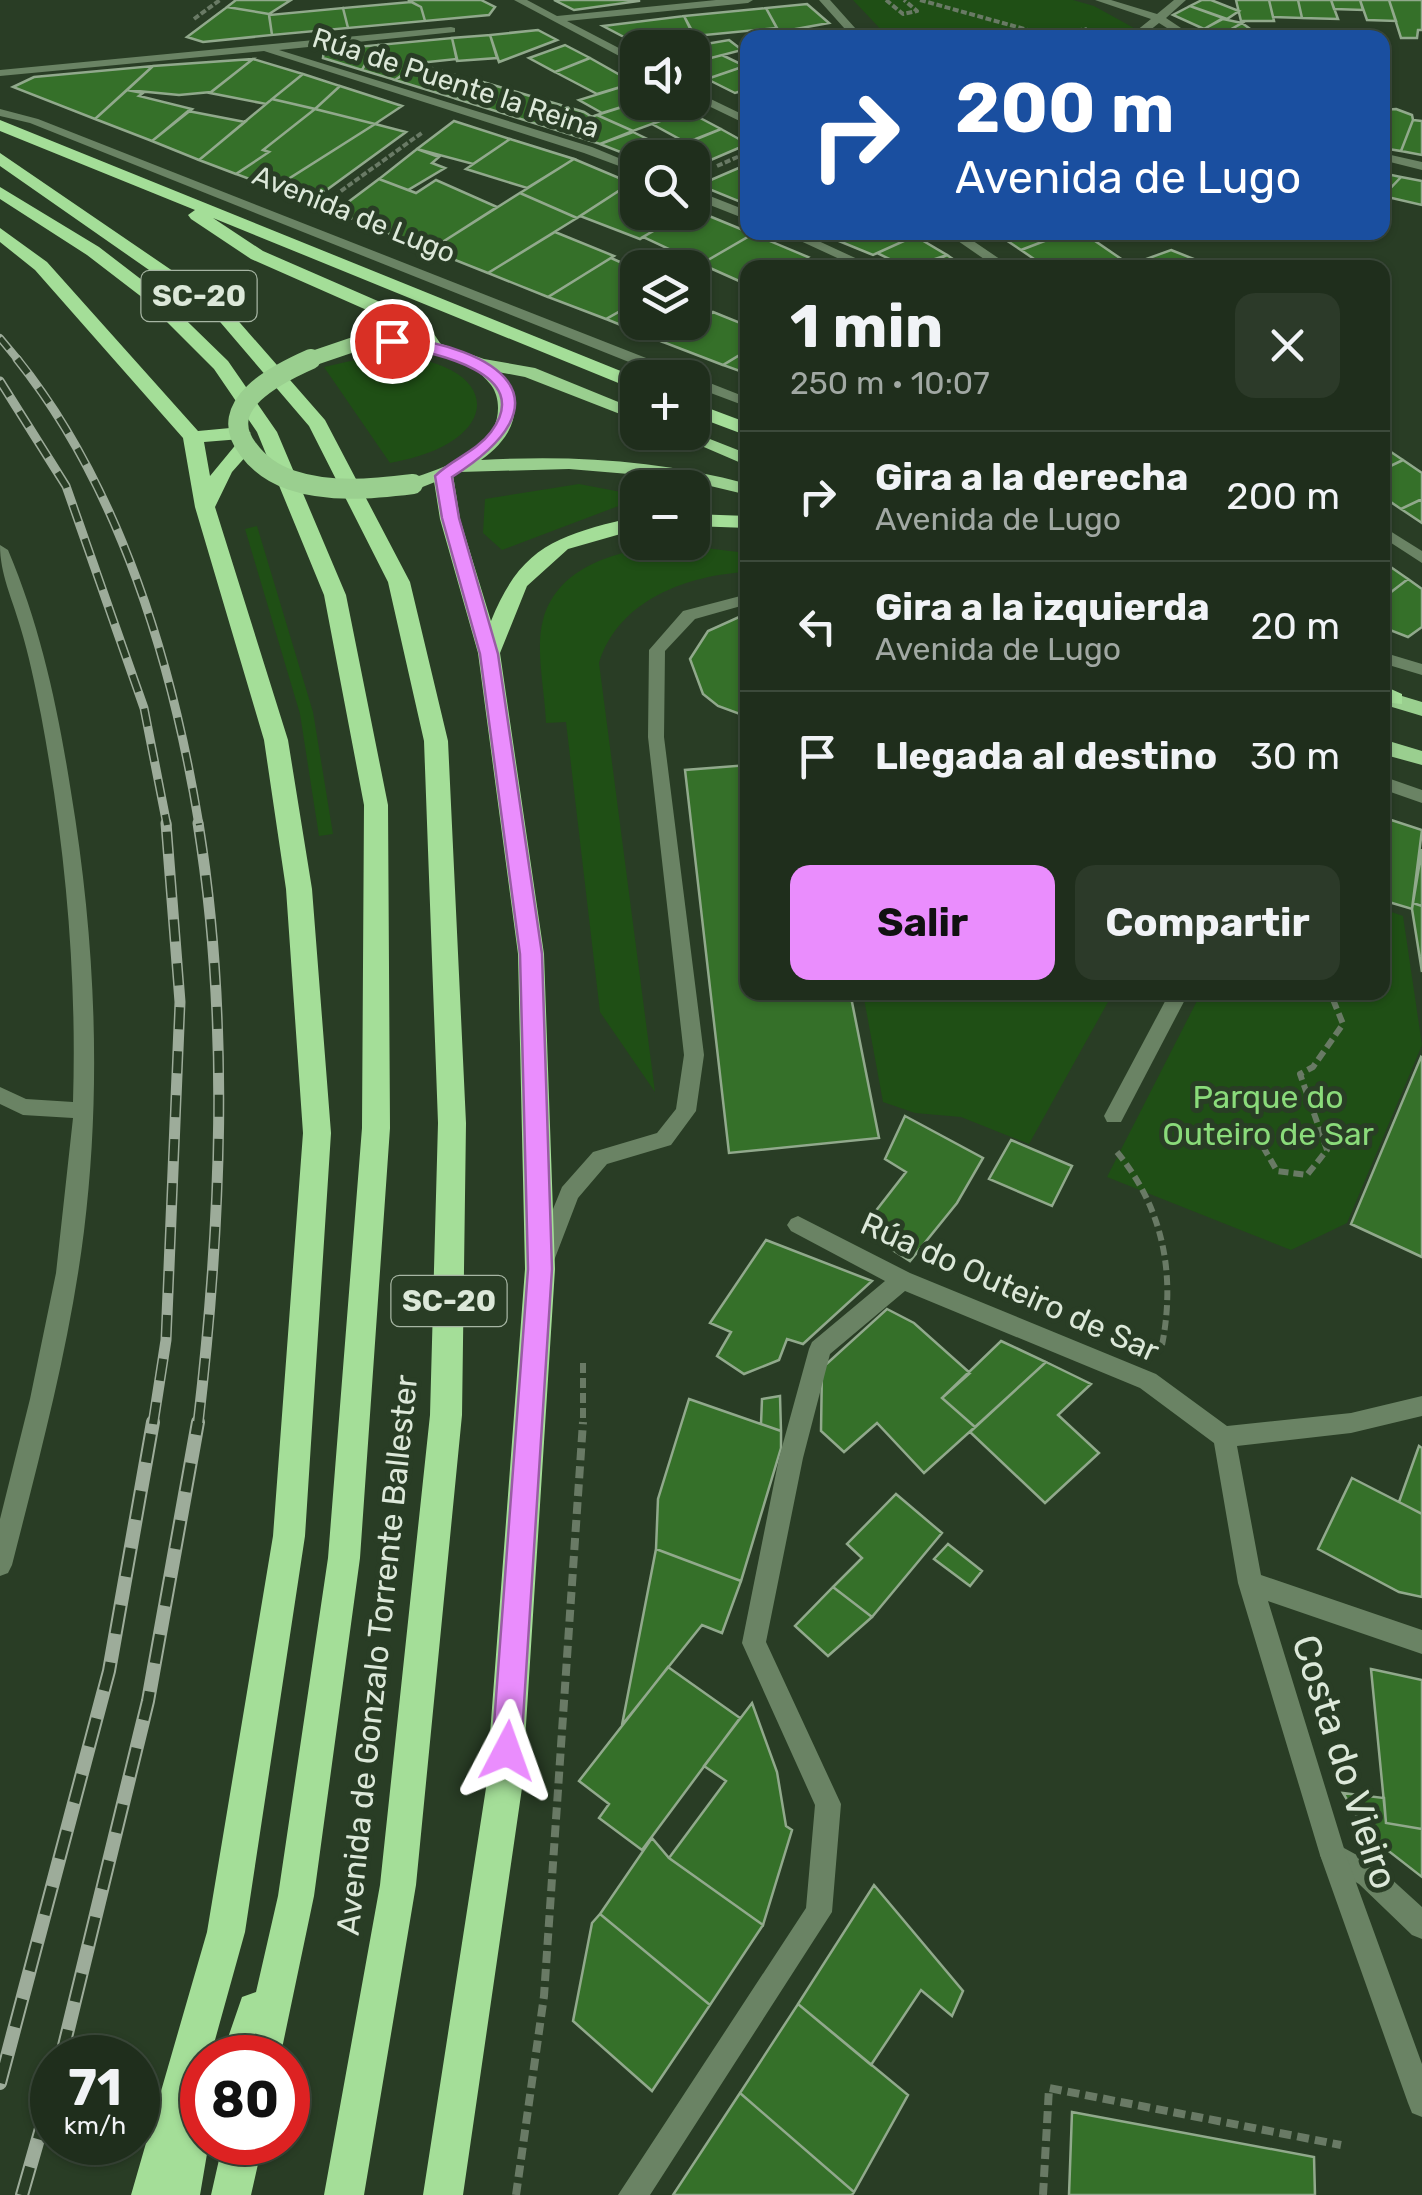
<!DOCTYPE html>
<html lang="es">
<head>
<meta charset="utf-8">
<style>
	:root { --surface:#1f2e1c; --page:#2c3a29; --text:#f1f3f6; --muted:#a1a8a3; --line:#3c4a3b; --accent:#ea8dfd }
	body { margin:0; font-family:Rubik,sans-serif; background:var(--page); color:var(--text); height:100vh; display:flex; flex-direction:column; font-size:38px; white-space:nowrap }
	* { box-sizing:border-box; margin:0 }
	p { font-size:32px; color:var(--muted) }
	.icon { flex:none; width:55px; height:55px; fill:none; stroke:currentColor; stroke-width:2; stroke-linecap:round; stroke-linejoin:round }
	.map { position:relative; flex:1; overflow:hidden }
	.panel { position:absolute; left:740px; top:260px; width:650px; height:740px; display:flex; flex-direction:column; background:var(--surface); border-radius:20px; box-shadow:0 2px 8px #0004,0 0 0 2px var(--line) }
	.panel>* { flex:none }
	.guide { position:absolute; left:740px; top:30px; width:650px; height:210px; border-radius:20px; box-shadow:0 2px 8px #0004,0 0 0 2px var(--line); background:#1a4fa0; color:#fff; overflow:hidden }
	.tools { position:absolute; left:620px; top:30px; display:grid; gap:20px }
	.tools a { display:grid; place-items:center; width:90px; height:90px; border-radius:20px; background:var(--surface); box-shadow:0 2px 8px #0004,0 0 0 2px var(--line); font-size:50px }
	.speed { position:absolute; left:30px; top:2035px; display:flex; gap:20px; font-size:50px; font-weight:700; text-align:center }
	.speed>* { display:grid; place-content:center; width:130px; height:130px; border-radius:50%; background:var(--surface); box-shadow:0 2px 8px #0004,0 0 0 2px var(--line); line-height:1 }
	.speed small { font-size:25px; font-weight:400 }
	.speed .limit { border:15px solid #d22; background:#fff; color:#111 }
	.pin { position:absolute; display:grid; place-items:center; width:85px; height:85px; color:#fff; margin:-42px; border:5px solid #fff; border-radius:50%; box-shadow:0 2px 10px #0007 }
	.me { position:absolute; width:110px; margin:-55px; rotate:4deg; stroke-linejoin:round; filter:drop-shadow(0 0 8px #0008) }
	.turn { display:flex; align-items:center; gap:35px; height:210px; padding:0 50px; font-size:45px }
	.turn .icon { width:130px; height:130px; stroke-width:2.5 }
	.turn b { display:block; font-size:70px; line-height:85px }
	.round { display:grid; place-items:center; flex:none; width:105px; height:105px; border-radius:20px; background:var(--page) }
	.overview { display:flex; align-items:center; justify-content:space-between; height:170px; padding:0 50px }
	h1 { font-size:60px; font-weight:700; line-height:75px }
	.cta { display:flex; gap:20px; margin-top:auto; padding:20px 50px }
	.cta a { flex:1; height:115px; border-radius:20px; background:var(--accent); color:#111; font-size:40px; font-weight:700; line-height:115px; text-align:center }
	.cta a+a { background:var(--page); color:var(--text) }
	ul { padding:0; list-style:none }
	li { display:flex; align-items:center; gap:30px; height:130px; padding:0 50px; border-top:2px solid var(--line) }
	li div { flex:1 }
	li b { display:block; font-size:38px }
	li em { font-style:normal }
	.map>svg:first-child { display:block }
	.green { fill:#1f4f15 }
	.building { fill:#357029; stroke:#91a98c; stroke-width:2.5 }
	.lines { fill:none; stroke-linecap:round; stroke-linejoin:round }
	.path-far2 { stroke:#697a65; stroke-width:4; stroke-dasharray:6 2.5; stroke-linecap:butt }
	.path-far1 { stroke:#697a65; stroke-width:6; stroke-dasharray:10 5; stroke-linecap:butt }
	.path { stroke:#697a65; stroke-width:8; stroke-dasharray:12 6; stroke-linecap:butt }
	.service { fill:#6a8364; fill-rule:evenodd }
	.pedestrian { fill:#6a8364; fill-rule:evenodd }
	.minor { fill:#6a8364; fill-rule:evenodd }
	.primary { fill:#9acf8f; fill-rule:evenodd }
	.trunk { fill:#a4de98; fill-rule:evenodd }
	.rail-far3-casing { stroke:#9dac9a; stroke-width:8 }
	.rail-far2-casing { stroke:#9dac9a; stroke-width:9 }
	.rail-far1-casing { stroke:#9dac9a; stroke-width:11 }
	.rail-casing { stroke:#9dac9a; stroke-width:14 }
	.rail-far3 { stroke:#293d25; stroke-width:5; stroke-dasharray:14; stroke-linecap:butt }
	.rail-far2 { stroke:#293d25; stroke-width:6; stroke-dasharray:18; stroke-linecap:butt }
	.rail-far1 { stroke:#293d25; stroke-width:8; stroke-dasharray:22; stroke-linecap:butt }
	.rail { stroke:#293d25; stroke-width:10; stroke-dasharray:29; stroke-linecap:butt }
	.primary-bridge-far1 { stroke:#9acf8f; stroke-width:15 }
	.primary-bridge { stroke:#9acf8f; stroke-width:20 }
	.route { fill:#ea8dfd; stroke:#985ca4; stroke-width:2.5 }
	.labels { text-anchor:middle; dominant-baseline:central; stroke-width:10; stroke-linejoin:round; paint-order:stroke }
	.far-street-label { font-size:28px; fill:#dce8d9; stroke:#293d25 }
	.shield { fill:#293d25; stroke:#a6b5a3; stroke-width:2.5 }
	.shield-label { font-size:30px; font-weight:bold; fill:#dce8d9 }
	.park-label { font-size:32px; fill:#8adb7a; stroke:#293d25 }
	.street-label { font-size:32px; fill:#dce8d9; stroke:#293d25 }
	.near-street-label { font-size:38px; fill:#dce8d9; stroke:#293d25 }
</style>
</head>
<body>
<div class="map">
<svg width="1422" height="2195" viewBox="0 0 1422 2195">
	<rect width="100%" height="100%" fill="#293d25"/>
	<!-- green -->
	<path class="green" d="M853 0H1073L1094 6 1134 28 1102 38 888 37Z
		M377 355C504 356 512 442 390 463L324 367Z
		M579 484 637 495V499L502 550 483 533 485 499Z
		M257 526 313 712 333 834 319 836 300 714 245 529Z
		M679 545 747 553V572C688 575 618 600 599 663L655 1092 600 1012 566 722 546 723C545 692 535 649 543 620 559 561 628 548 679 545Z
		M1383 909 1403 916 1422 1045 1347 1223 1291 1250 1107 1177 1201 993 1382 992Z
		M863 993V992L1113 993 1029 1144 961 1117 915 1113 883 1102Z"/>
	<!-- building -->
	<path class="building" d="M236 0H291L269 14 227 7Z
		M408 0H481L495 7 489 15 425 21 421 7Z
		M554 0H639V1L574 10Z
		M1202 0H1211L1239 11 1227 19 1190 6Z
		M1236 0H1269L1274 21H1241Z
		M1269 0H1298L1302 18 1273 17Z
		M1298 0H1331L1338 19 1302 18Z
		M1331 0H1360L1363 10 1334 9Z
		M1360 0H1389L1396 21 1367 20Z
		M1389 0H1422V30H1418L1417 38H1401Z
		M411 2 421 7 425 21 348 28 343 8Z
		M807 4 829 23 779 32 766 8Z
		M1190 6 1223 18 1204 29 1173 15Z
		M227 7 269 14 272 35 203 42 187 37Z
		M343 8 348 28 272 35 269 15Z
		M766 8 777 28 695 36 684 16Z
		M684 16 698 45 645 48 603 26Z
		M1223 19 1242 23 1219 36 1204 29Z
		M1242 23 1261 37 1219 36Z
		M538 30 557 40 499 62 490 35Z
		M490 35 497 58 457 61 452 38Z
		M452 38 457 59 419 63 395 80 362 70 367 61 381 60 378 45Z
		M729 40 742 50 692 63V48H682Z
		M378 45 381 60 367 61 362 70 323 58 324 50Z
		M565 45 590 58 555 72 529 58Z
		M722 55 745 66 707 79 692 71V63Z
		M590 58 634 83 597 94 555 72Z
		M253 59 303 74 266 104 210 93Z
		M253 59 211 92 179 95 127 90 153 66Z
		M419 64 481 83 457 99 395 80Z
		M748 65V89L735 93 707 79Z
		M153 66 95 119 13 87 34 77Z
		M303 74 340 86 315 109 272 99Z
		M483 82 584 112 592 117 553 129 457 99Z
		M634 83 638 102 602 113 579 100Z
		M340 86 402 106 375 124 315 109Z
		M127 90 143 93 139 96 192 109 152 141 95 119Z
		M272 99 315 109 263 150 269 152 236 174 199 160Z
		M638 102H670L687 111 633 131 597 115Z
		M315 109 375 124 274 188 236 174 269 152 263 150Z
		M1396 109 1412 115 1413 120 1401 151 1382 148V110Z
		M188 111 245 122 199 160 152 141Z
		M687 111 721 129 687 143 652 124Z
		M597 115 633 131 600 144 553 129Z
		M1413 120 1422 121V155L1401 151Z
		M454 121 510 139 473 164 417 149Z
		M375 124 406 132 310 202 274 188Z
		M721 129 748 144 692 168V158H651L688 147 683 144Z
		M633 132 670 150 638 159 600 144Z
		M510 139 574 159 527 188 466 169Z
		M417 149 439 157 432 163 445 168 408 190 379 179Z
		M574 159 631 183 577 218 520 193Z
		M748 164V205L699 185Z
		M1382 173 1401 177 1383 196H1382Z
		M1401 177 1422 181V205L1383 196Z
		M379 179 416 193 436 180 497 207 430 250 335 212Z
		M631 183 638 186V212H683L640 239 580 216Z
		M520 193 577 218 488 273 430 250Z
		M692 209 748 232 753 234 701 264 643 237Z
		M555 232 614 256 548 297 488 273Z
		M817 232H909L915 236 873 255Z
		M994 232H1068L1021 250Z
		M1068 232H1082L1130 265 1047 268 1021 250Z
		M753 234 808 257 790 268H748V285L701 264Z
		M915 236 947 255 908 268 877 253Z
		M1171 250 1214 267 1124 268 1130 265Z
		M947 255 966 268H919Z
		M611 258 638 270V301L606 319 548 297Z
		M638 301V322H692V304L712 313 663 342 606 319Z
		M713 312 748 326V350L723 365 663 342Z
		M748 350V374L723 365Z
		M1382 446 1403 460 1382 470Z
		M1403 460 1422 473V499L1401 509 1382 496V470Z
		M1422 499V523L1401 509Z
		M1382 561 1408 579 1382 599Z
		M1408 579 1422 589V627L1408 637 1382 627V599Z
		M748 613V717L718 706 703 694 690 659 708 631Z
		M748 765V992H850L879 1138 729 1153 685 770Z
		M1382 817 1422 830 1412 909 1382 900Z
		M1422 849V906L1413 903Z
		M1413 903 1422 906V972L1412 909Z
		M1421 1057 1422 1058V1257L1351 1224Z
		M905 1116 983 1158 957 1203 910 1261 861 1230 906 1172 885 1159Z
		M1011 1140 1072 1166 1052 1206 989 1179Z
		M766 1240 872 1281 803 1344 787 1339 779 1360 744 1374 717 1356 731 1332 710 1323Z
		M887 1309 914 1323 970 1373 942 1398 975 1427 924 1473 877 1423 844 1452 821 1431 822 1368Z
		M1001 1341 1046 1362 975 1427 942 1398Z
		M1046 1362 1091 1384 1058 1415 1099 1453 1045 1503 970 1432Z
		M780 1396 781 1431 761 1424 762 1399Z
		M689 1399 781 1431V1448L741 1581 656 1549 658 1499Z
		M1419 1446 1422 1448V1514L1399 1502Z
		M1352 1478 1422 1514V1597L1399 1592 1318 1549Z
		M896 1494 942 1533 872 1617 833 1587 862 1558 847 1544Z
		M948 1544 982 1571 970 1586 934 1559Z
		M656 1549 741 1581 722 1633 702 1625 622 1725Z
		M833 1587 872 1617 828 1656 795 1626Z
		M668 1667 740 1718 642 1850 599 1818 609 1804 579 1781Z
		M1371 1669 1422 1680V1829L1386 1823Z
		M752 1703 777 1772 786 1826 792 1830 763 1925 669 1858 726 1781 704 1766Z
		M1343 1793 1384 1798 1386 1823 1422 1829V1877L1368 1835Z
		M652 1838 669 1858 763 1925 710 2005 600 1914Z
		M874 1885 963 1991 952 2016 921 1990 871 2065 798 2004Z
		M600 1914 710 2005 652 2091 573 2021 592 1923Z
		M798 2004 908 2095 854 2192 740 2093Z
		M740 2093 854 2192 852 2195H673Z
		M1072 2112 1314 2157 1315 2195H1069Z"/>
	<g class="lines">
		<!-- path-far2 -->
		<path class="path-far2" d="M886 0 903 14 917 11 904 0
			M920 0 1046 35 1087 29
			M194 19 220 0
			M717 166 742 155
			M327 201 423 132"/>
		<!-- path-far1 -->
		<path class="path-far1" d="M1250 1139 1262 1145 1277 1171 1307 1175 1327 1150 1300 1074 1313 1067 1343 1024 1330 992
			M1117 1152C1163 1208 1176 1274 1162 1345
			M583 1363V1424"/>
		<!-- path -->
		<path class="path" d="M516 2195 544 1996 583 1422
			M1043 2195 1049 2088 1341 2145"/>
		<!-- service -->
		<path class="service" d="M748 594V604L695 619 665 651 664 737 704 1055 696 1111 671 1145 607 1164 578 1198 555 1258 552 1264 544 1267 536 1264 533 1258 562 1187 593 1152 657 1133 676 1109 684 1055 648 737 649 650 683 611Z
			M1333 1842 1377 1866 1422 1907V1939L1412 1935 1359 1884 1324 1864 1320 1855 1324 1846Z"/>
		<!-- pedestrian -->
		<path class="pedestrian" d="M1170 992H1189L1121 1122H1107L1104 1116Z"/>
		<!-- minor -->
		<path class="minor" d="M514 0H527L557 16 716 0H753L748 3 567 21 638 58V66Z
			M819 0H830L864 38H853Z
			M1095 0H1111L1157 14 1174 0H1186L1166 18 1196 38H1183L1159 23 1144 35 1118 38 1136 31 1151 19Z
			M451 27 455 28V32L279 50 592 147 638 166V173L584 153 264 51 0 76V70Z
			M692 90 748 117V125L692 98Z
			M0 109 38 119 748 398V407L692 386V378H669L30 123 0 116Z
			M1382 153 1422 162V170L1382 160Z
			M692 189 748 211V220L692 198Z
			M781 232H799L877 268H859Z
			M945 232H960L1013 268H997Z
			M1382 526 1422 551V563L1382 537Z
			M0 545 8 550C41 628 58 709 71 792 95 937 102 1085 84 1231 70 1344 40 1455 12 1565L8 1573 0 1576V1519L30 1399 56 1273 73 1118 23 1115 0 1104V1087L26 1099 73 1102C77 971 65 843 41 715 35 685 29 655 20 626 12 598 0 574 0 545Z
			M1382 652 1422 664V675L1382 663Z
			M1382 776 1422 790V803L1382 789Z
			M798 1216 910 1273 1156 1374 1227 1426 1351 1413 1422 1396V1416L1351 1433 1237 1446 1261 1575 1422 1630V1654L1268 1601 1346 1855 1422 2064V2117L1412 2113 1408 2103 1320 1855 1238 1583 1214 1443 1140 1388 905 1291 830 1354 803 1458 766 1642 841 1804 832 1912 650 2195H618L806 1908 815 1805 742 1643 779 1458 809 1349 812 1342 885 1281 791 1231 787 1225 791 1219Z"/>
		<!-- primary -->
		<path class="primary" d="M392 336 433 341 484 359 535 368 638 410V421L525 377 498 372C528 404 514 437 481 460 572 455 660 460 748 484V495L677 478 569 469 460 472 420 488H406V480C435 471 477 458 493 429 500 416 500 397 491 385 470 357 425 347 392 346 376 346 359 353 347 344L355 339Z
			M669 432H692L748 454V466Z
			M1382 690 1422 702V716L1382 704Z
			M1382 739 1422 751V765L1382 754Z"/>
		<!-- trunk -->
		<path class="trunk" d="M0 120 638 378V391L213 218 263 251 426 322 442 346 426 350 412 330 251 259 191 219 188 215 195 210 0 131Z
			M0 153 227 308 325 420 410 582 448 741 466 1123 462 1415 416 1885 364 2195H324L380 1885 430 1415 438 1123 424 741 388 582 309 426 215 316 0 166Z
			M0 187 99 247 155 290 228 361 277 432 346 595 388 805 390 1128 360 1558 314 1896 280 2058H221L242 1997 256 1992 278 1896 328 1558 362 1128 364 805 324 595 257 432 214 369 143 298 87 255 0 199Z
			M0 228 47 262 198 431 241 427 251 433 241 439 204 442 210 476 238 442 255 446 232 472 215 507 288 740 312 889 331 1133 305 1536 245 1932 210 2058H202V2142H209L200 2195H131L207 1932 273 1536 303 1133 286 889 264 740 195 507 183 438 35 270 0 242Z
			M692 402 748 423V436L692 415Z
			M443 469 453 475 460 519 491 621C522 543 561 535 638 516V529L568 549 527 586 500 653 544 954 555 1269 522 1788 463 2195H423L486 1788 525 1269 518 954 478 653 440 519 433 475Z
			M692 514 748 516V528L692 526Z
			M1382 685 1402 694V704L1382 702Z
			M223 2142H263L251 2195H211Z"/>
		<defs>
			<path id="rail-far3" d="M0 338 19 361"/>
			<path id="rail-far2" d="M17 359C120 487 173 665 199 825
				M0 381 66 486 144 708 167 825"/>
			<path id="rail-far1" d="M153 1424 166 1340 180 1002 166 823
				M198 1424C221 1228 230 1019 198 823"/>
			<path id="rail" d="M61 2058 148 1701 198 1422
				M0 2083 109 1671 153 1422
				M22 2195 52 2090"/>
		</defs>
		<!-- rail-far3 casing -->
		<use href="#rail-far3" class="rail-far3-casing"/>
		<!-- rail-far2 casing -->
		<use href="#rail-far2" class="rail-far2-casing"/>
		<!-- rail-far1 casing -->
		<use href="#rail-far1" class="rail-far1-casing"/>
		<!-- rail casing -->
		<use href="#rail" class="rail-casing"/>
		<!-- rail-far3 -->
		<use href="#rail-far3" class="rail-far3"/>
		<!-- rail-far2 -->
		<use href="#rail-far2" class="rail-far2"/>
		<!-- rail-far1 -->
		<use href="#rail-far1" class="rail-far1"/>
		<!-- rail -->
		<use href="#rail" class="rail"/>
		<!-- primary-bridge-far1 -->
		<path class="primary-bridge-far1" d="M305 361 355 344"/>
		<!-- primary-bridge -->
		<path class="primary-bridge" d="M311 359C277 374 214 405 248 449 259 464 273 474 291 480 329 493 373 489 413 484"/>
	</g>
	<!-- route -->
	<path class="route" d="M392 336C498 348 575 399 452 477L459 518 498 654 542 954 552 1269 521 1751 517 1761 507 1765 496 1761 492 1751 528 1269 520 954 480 654 442 518 435 476C452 459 476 452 491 432 538 369 422 351 387 344V338Z"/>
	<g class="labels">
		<!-- far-street labels -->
		<g class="far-street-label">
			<text transform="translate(456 83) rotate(18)">Rúa de Puente la Reina</text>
			<text transform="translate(354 214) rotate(22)">Avenida de Lugo</text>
		</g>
		<!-- shield labels -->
		<g class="shield">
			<rect x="141.5" y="271" width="115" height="50" rx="8"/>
			<rect x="391.5" y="1276" width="115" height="50" rx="8"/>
		</g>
		<g class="shield-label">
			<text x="199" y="296">SC-20</text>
			<text x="449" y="1301">SC-20</text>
		</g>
		<!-- park labels -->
		<g class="park-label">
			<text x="1268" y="1097">Parque do<tspan x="1268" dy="37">Outeiro de Sar</tspan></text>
		</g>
		<!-- street labels -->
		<g class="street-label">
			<text transform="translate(1010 1287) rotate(24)">Rúa do Outeiro de Sar</text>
			<text transform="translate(377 1655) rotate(-84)">Avenida de Gonzalo Torrente Ballester</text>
		</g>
		<!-- near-street labels -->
		<g class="near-street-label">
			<text transform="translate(1345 1762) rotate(72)">Costa do Vieiro</text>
		</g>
	</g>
</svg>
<div class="tools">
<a><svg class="icon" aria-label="sound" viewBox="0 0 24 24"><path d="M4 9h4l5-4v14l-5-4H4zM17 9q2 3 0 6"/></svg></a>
<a><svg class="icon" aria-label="search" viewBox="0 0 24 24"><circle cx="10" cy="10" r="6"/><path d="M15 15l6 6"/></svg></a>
<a><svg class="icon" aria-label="layers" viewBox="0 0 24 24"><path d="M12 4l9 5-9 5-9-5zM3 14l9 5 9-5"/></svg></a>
<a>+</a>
<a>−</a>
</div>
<div class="speed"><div>71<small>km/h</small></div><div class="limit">80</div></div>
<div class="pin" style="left:392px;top:341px;background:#d93025"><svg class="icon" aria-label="arrive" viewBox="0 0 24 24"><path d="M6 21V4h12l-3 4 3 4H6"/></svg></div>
<svg class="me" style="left:507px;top:1751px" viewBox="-20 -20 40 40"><path d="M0-17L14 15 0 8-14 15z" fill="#ea8dfd" stroke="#fff" stroke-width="4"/></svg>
<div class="guide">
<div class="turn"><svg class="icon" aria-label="right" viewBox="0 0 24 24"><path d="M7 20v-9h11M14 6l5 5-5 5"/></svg><div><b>200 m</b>Avenida de Lugo</div></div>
</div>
<section class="panel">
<div class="overview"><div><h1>1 min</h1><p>250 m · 10:07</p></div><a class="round"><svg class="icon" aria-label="close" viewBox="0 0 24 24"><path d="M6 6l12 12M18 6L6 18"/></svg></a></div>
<ul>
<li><svg class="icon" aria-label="right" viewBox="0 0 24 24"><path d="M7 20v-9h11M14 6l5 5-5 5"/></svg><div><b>Gira a la derecha</b><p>Avenida de Lugo</p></div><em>200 m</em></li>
<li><svg class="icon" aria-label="left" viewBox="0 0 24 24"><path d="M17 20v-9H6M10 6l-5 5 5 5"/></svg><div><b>Gira a la izquierda</b><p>Avenida de Lugo</p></div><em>20 m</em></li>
<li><svg class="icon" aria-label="arrive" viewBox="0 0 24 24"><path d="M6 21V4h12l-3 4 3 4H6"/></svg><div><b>Llegada al destino</b></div><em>30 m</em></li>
</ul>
<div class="cta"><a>Salir</a><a>Compartir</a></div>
</section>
</div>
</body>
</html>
